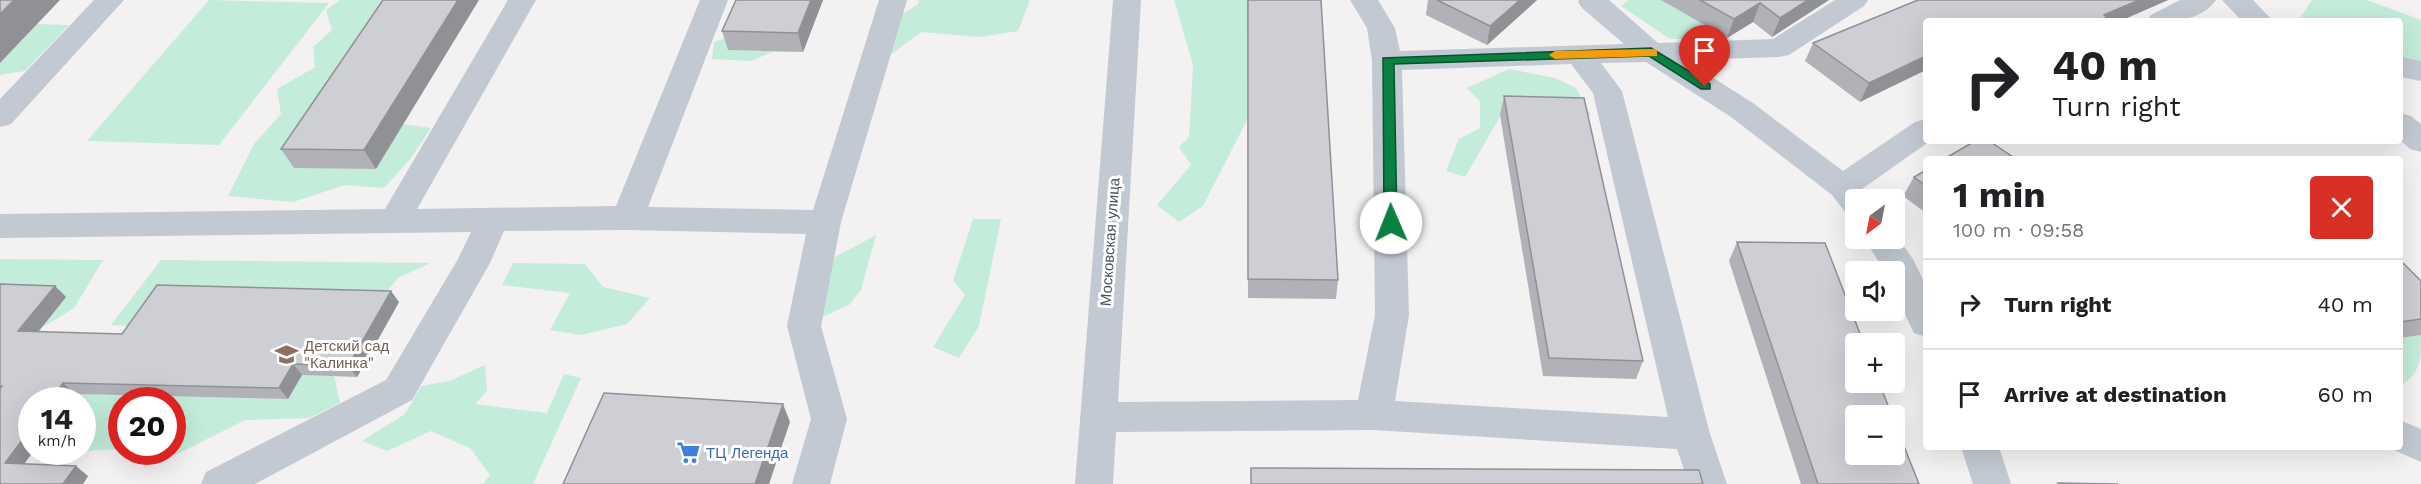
<!DOCTYPE html>
<html lang="en">
<head>
<meta charset="utf-8">
<style>
	:root { --surface:#fff; --page:#f6f6f6; --text:#202124; --muted:#757577; --line:#e0e0e0 }
	body { margin:0; font-family:"Work Sans",sans-serif; background:var(--page); color:var(--text); height:100vh; display:flex; flex-direction:column; font-size:22px; white-space:nowrap }
	* { box-sizing:border-box; margin:0 }
	p { font-size:20px; color:var(--muted) }
	.icon { flex:none; width:33px; height:33px; fill:none; stroke:currentColor; stroke-width:2; stroke-linecap:round; stroke-linejoin:round }
	.map { position:relative; flex:1; overflow:hidden }
	.sheet { position:absolute; left:1923px; top:156px; width:480px; height:294px; display:flex; flex-direction:column; background:var(--surface); border-radius:6px; box-shadow:0 6px 24px #0002 }
	.sheet>* { flex:none }
	.guide { position:absolute; left:1923px; top:18px; width:480px; height:126px; border-radius:6px; box-shadow:0 6px 24px #0002; background:#fff; color:var(--text); overflow:hidden }
	.needle { width:39px; rotate:212deg }
	.controls { position:absolute; left:1845px; top:189px; display:grid; gap:12px }
	.controls a { display:grid; place-items:center; width:60px; height:60px; border-radius:6px; background:var(--surface); box-shadow:0 6px 24px #0002; font-size:30px }
	.speed { position:absolute; left:18px; top:387px; display:flex; gap:12px; font-size:30px; font-weight:700; text-align:center }
	.speed>* { display:grid; place-content:center; width:78px; height:78px; border-radius:50%; background:var(--surface); box-shadow:0 6px 24px #0002; line-height:1 }
	.speed small { font-size:15px; font-weight:400 }
	.speed .limit { border:9px solid #d22; background:#fff; color:#111 }
	.pin { position:absolute; display:grid; place-items:center; width:51px; height:51px; color:#fff; margin:-62px -26px; border-radius:50% 50% 50% 0; rotate:-45deg; box-shadow:0 0 6px #0007 }
	.pin .icon { rotate:45deg }
	.me { position:absolute; width:66px; margin:-33px; rotate:359deg; stroke-linejoin:round; filter:drop-shadow(0 0 4px #0008) }
	.turn { display:flex; align-items:center; gap:21px; height:126px; padding:0 30px; font-size:27px }
	.turn .icon { width:78px; height:78px; stroke-width:2.5 }
	.turn b { display:block; font-size:42px; line-height:51px }
	.round { display:grid; place-items:center; flex:none; width:63px; height:63px; border-radius:6px; background:var(--page) }
	.head { display:flex; align-items:center; justify-content:space-between; height:102px; padding:0 30px }
	h1 { font-size:36px; font-weight:700; line-height:45px }
	ul { padding:0; list-style:none }
	li { display:flex; align-items:center; gap:18px; height:90px; padding:0 30px; border-top:2px solid var(--line) }
	li div { flex:1 }
	li b { display:block; font-size:22px }
	li em { font-style:normal }
	.map>svg:first-child { display:block }
	.green { fill:#c3edda }
	.lines { fill:none; stroke-linecap:round; stroke-linejoin:round }
	.minor { fill:#c3c9d2; fill-rule:evenodd }
	.wall { fill:#b1b2b7 }
	.shaded-wall { fill:#909195 }
	.building { fill:#cecfd5; stroke:#909195; stroke-width:1.5 }
	.route { fill:#0b8043; stroke:#07532c; stroke-width:1.5 }
	.slow { fill:#f59e0b }
	.labels { text-anchor:middle; dominant-baseline:central; stroke-width:6; stroke-linejoin:round; paint-order:stroke }
	.street-label { font-size:15px; fill:#4a515d; stroke:#fff }
	.education-label { font-size:15px; fill:#785e54; stroke:#fff; text-anchor:start }
	.shop-label { font-size:15px; fill:#366cbe; stroke:#fff; text-anchor:start }
</style>
</head>
<body>
<div class="map">
<svg width="2421" height="484" viewBox="0 0 2421 484">
	<rect width="100%" height="100%" fill="#f3f1f1"/>
	<!-- green -->
	<path class="green" d="M209 0 329 3 219 145 87 141Z
		M340 0H406L295 167 376 169 403 124 431 128 411 158 384 188 345 185 293 202 228 196 254 144 281 114 277 89 315 67 313 47 332 30 326 10Z
		M919 0H1030L1018 31 979 37 921 32 893 53 874 57 890 22 918 4Z
		M1174 0H1247V120L1203 206 1179 222 1157 205 1191 165 1179 147 1189 137 1193 65Z
		M1629 0H1670L1666 3 1729 39H1670L1621 6Z
		M2312 0H2367L2421 20V63L2400 58V21H2298Z
		M37 24 69 25 25 71 0 75V63Z
		M735 35 729 50 775 51 751 61 712 59 714 42Z
		M1509 69 1555 78 1576 88 1591 115H1501L1465 177 1446 171 1459 139 1480 128V101L1467 88Z
		M973 219H1001L979 326 959 358 933 347 965 295 953 281Z
		M876 235 861 290 849 305 820 318 822 264Z
		M0 259 103 260 74 308 40 329 0 295Z
		M161 260 430 263 398 278 379 301 134 326 111 325Z
		M513 263 585 264 603 287 650 298 627 324 581 335 550 330 570 293 502 285Z
		M2421 335C2421 362 2421 371 2400 387V338Z
		M485 365 487 391 475 404 547 413 564 374 581 378 533 484H483L490 475 470 448 431 431 387 451 362 441 405 414 421 386 449 381Z
		M302 375 334 376 340 403 309 418 245 420 177 454 158 452H172V400H122L121 449 83 451 82 400H70L75 394 288 399Z"/>
	<g class="lines">
		<!-- minor -->
		<path class="minor" d="M94 0H124L11 124 0 127V99Z
			M508 0H536L417 209 616 206 700 0H728L648 207 813 210 879 0H907L841 222 821 326 847 419 830 484H792L811 419 787 326 806 234 627 230 504 231 490 263 412 400 255 484H201L206 472 386 380 458 259 471 232 0 238V214L385 209Z
			M1113 0H1141L1118 402 1358 400 1375 315 1372 61 1367 28 1350 0H1378L1395 28 1400 51 1624 44 1582 8 1578 2 1579 0H1609L1658 43 1773 39 1835 0H1868L1864 6 1789 55 1779 57 1685 60 1753 103 1843 171 1915 122 1926 119V141H1930L1862 189 1870 200H1856V215L1845 212 1832 195 1731 117 1646 62 1601 63 1622 91 1710 434 1727 484H1689L1677 449 1374 430 1116 432 1113 484H1075ZM1571 64 1593 93 1668 417 1395 401 1409 315 1402 70Z
			M2180 0H2216C2201 22 2171 21 2147 21L2151 15Z
			M2222 0H2253L2273 21H2242Z
			M2400 57 2421 61V81L2400 77Z
			M2400 113 2411 116 2421 124V152L2410 149 2400 140Z
			M1894 233 1913 259 1926 286V337L1914 333 1894 291V272H1885L1864 238H1894Z
			M2400 420 2421 429V462L2387 447H2400Z
			M1961 447H1999L2011 484H1973Z"/>
	</g>
	<!-- wall -->
	<path class="wall" d="M383 0 376 169 294 168 281 149Z
		M736 0H823L803 52 728 50 722 31Z
		M1247 0H1321L1338 280 1336 299 1248 298Z
		M1428 0H1537L1487 45 1426 15Z
		M1661 0H1829L1772 37 1753 22 1727 38Z
		M1918 0H2168L2120 21H1926L1860 102 1805 61 1813 43Z
		M1504 96 1643 361 1636 379 1543 376 1500 115Z
		M1926 170V213L1903 196 1914 177Z
		M1737 242 1919 484H1801L1729 261Z
		M2400 260 2421 281V335L2400 338Z
		M0 284 55 286 66 297 38 332 122 334 399 302 357 377 302 375 288 399 75 394 70 400H32L24 464 88 476 83 484H0Z"/>
	<!-- shaded-wall -->
	<path class="shaded-wall" d="M14 0H60L0 63V14Z
		M458 0H479L376 169 364 150Z
		M811 0H823L803 52 798 33Z
		M1520 0H1537L1487 45 1490 26Z
		M1808 0H1829L1772 37 1780 18Z
		M2139 0H2168L2120 21H2099L2104 15Z
		M1760 3 1753 22 1727 38 1734 19Z
		M1926 56V70L1860 102 1869 83Z
		M55 286 66 297 30 342 18 331Z
		M391 291 399 302 357 377 348 366Z
		M293 364 302 375 288 399 279 388Z
		M63 383 75 394 70 400H51Z
		M783 404 790 422 769 484H755Z
		M32 427V452H33L17 474 5 463Z
		M76 466 88 476 83 484H63Z"/>
	<!-- building -->
	<path class="building" d="M0 0H14L0 14Z
		M383 0H458L364 150 281 149Z
		M736 0H811L798 33 722 31Z
		M1248 0H1321L1338 280 1248 279Z
		M1437 0H1520L1490 26Z
		M1700 0H1808L1780 18 1760 3 1734 19Z
		M1918 0H2139L2104 15 2107 17 2099 21H1926V56L1869 83 1813 43Z
		M1504 96 1584 98 1643 361 1549 358Z
		M1975 141H1989L2016 159H1944Z
		M1926 170V186L1914 177Z
		M1737 242 1825 243 1864 344H1856V382H1879L1892 416H1856V454H1894V421L1919 484H1818Z
		M2400 260 2421 281V319L2400 322Z
		M0 284 55 286 18 331 122 334 157 285 391 291 348 366 293 364 279 388 63 383 51 400H32V427L5 463 76 466 63 484H0V389L2 386H0Z
		M604 393 783 404 755 484H563Z
		M1251 468 1699 470 1703 484H1251Z
		M2058 483 2118 484H2059Z"/>
	<!-- route -->
	<path class="route" d="M1651 48 1710 84V89H1701L1649 56 1394 64 1397 223 1391 228 1386 226 1384 223 1383 58Z"/>
	<!-- slow -->
	<path class="slow" d="M1653 49 1657 50V56L1555 59 1549 55 1555 51Z"/>
	<!-- icons -->
	<defs>
		<symbol id="school-bare" viewBox="-9 -9 18 18"><path d="M0-5L7-2L0 1L-7-2ZM-4 1L0 2.5L4 1V4Q0 6-4 4Z" fill="#8d6e63" stroke="#fff" stroke-width="2.5" paint-order="stroke"/></symbol>
		<symbol id="supermarket-bare" viewBox="-9 -9 18 18"><path d="M-6-5.5h2.5l.6 2H6L4.5 2H-2.5L-4.4-4H-6ZM-1.5 3.2a1.3 1.3 0 1 0 .1 0ZM3 3.2a1.3 1.3 0 1 0 .1 0Z" fill="#3f7fe0" stroke="#fff" stroke-width="2.5" paint-order="stroke"/></symbol>
	</defs>
	<g fill-rule="evenodd">
		<use href="#school-bare" x="270" y="338" width="33" height="33"/>
		<use href="#supermarket-bare" x="672" y="436" width="33" height="33"/>
	</g>
	<g class="labels">
		<!-- street labels -->
		<g class="street-label">
			<text transform="translate(1110 242) rotate(-86)">Московская улица</text>
		</g>
		<!-- education labels -->
		<g class="education-label">
			<text x="304" y="346">Детский сад<tspan x="304" dy="17">"Калинка"</tspan></text>
		</g>
		<!-- shop labels -->
		<g class="shop-label">
			<text x="706" y="453">ТЦ Легенда</text>
		</g>
	</g>
</svg>
<div class="controls">
<a><svg class="needle" viewBox="-14 -14 28 28"><path d="M0-13l5 13h-10z" fill="#e53935"/><path d="M0 13l5-13h-10z" fill="#757577"/></svg></a>
<a><svg class="icon" aria-label="sound" viewBox="0 0 24 24"><path d="M4 9h4l5-4v14l-5-4H4zM17 9q2 3 0 6"/></svg></a>
<a>+</a>
<a>−</a>
</div>
<div class="speed"><div>14<small>km/h</small></div><div class="limit">20</div></div>
<div class="pin" style="left:1705px;top:87px;background:#d93025"><svg class="icon" aria-label="arrive" viewBox="0 0 24 24"><path d="M6 21V4h12l-3 4 3 4H6"/></svg></div>
<svg class="me" style="left:1391px;top:223px" viewBox="-20 -20 40 40"><circle r="19" fill="#fff"/><path d="M0-13L10 11 0 6-10 11z" fill="#0b8043"/></svg>
<div class="guide">
<div class="turn"><svg class="icon" aria-label="right" viewBox="0 0 24 24"><path d="M7 20v-9h11M14 6l5 5-5 5"/></svg><div><b>40 m</b>Turn right</div></div>
</div>
<section class="sheet">
<div class="head"><div><h1>1 min</h1><p>100 m · 09:58</p></div><a class="round" style="background:#d93025;color:#fff"><svg class="icon" aria-label="close" viewBox="0 0 24 24"><path d="M6 6l12 12M18 6L6 18"/></svg></a></div>
<ul>
<li><svg class="icon" aria-label="right" viewBox="0 0 24 24"><path d="M7 20v-9h11M14 6l5 5-5 5"/></svg><div><b>Turn right</b></div><em>40 m</em></li>
<li><svg class="icon" aria-label="arrive" viewBox="0 0 24 24"><path d="M6 21V4h12l-3 4 3 4H6"/></svg><div><b>Arrive at destination</b></div><em>60 m</em></li>
</ul>
</section>
</div>
</body>
</html>
